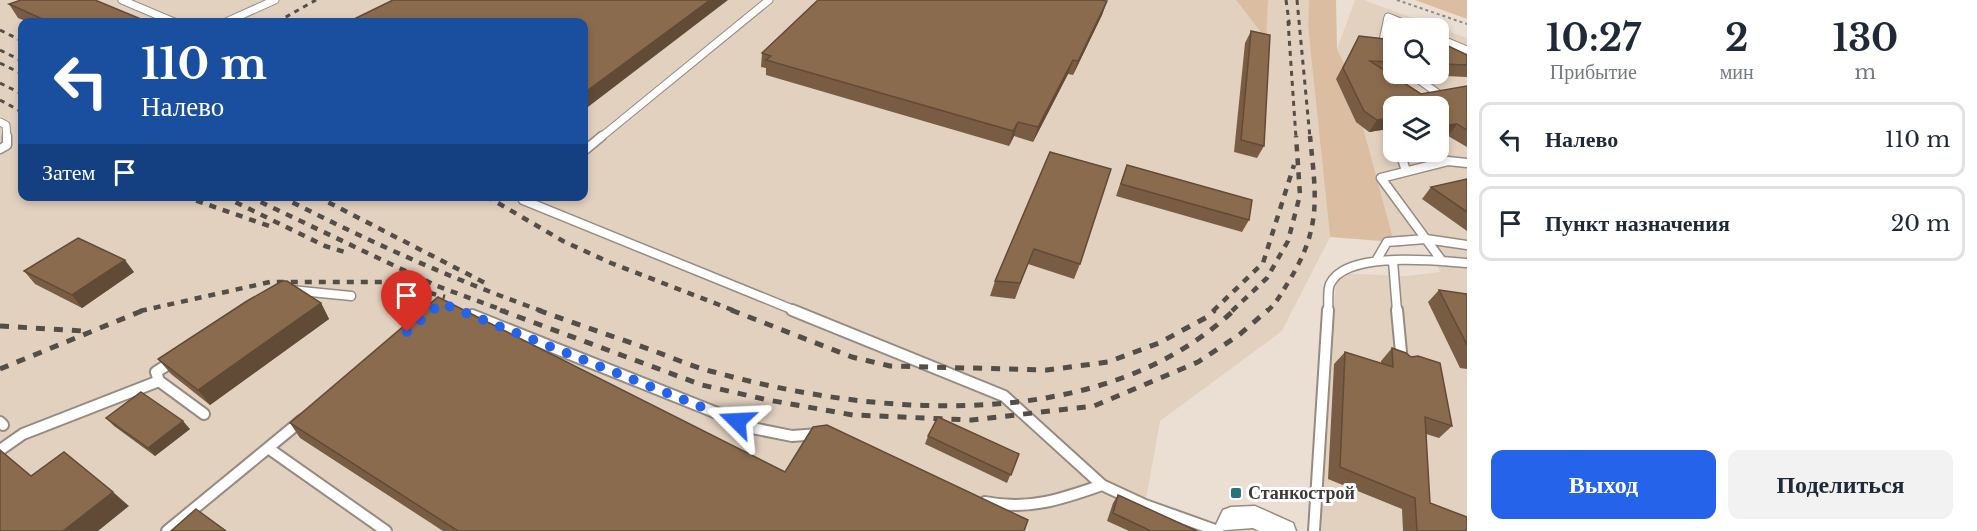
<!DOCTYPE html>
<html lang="ru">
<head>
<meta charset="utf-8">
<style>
	:root { --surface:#fff; --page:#f2f2f3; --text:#1f2937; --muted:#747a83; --line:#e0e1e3; --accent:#2563eb }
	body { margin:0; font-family:"Libre Baskerville",serif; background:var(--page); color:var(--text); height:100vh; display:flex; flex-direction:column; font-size:22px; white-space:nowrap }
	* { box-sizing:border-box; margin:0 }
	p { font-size:20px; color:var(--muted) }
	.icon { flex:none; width:33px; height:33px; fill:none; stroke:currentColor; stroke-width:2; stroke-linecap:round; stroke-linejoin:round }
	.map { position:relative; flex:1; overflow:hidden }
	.side { display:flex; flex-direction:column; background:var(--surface); width:510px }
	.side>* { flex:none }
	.guide { position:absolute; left:18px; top:18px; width:570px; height:183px; border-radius:12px; box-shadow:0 3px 9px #0003; background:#1a4fa0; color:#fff; overflow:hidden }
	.buttons { position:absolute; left:1383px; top:18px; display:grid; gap:12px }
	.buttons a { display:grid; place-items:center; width:66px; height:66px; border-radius:12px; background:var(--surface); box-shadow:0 3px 9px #0003; font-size:30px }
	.pin { position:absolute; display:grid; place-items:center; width:51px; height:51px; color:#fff; margin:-62px -26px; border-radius:50% 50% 50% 0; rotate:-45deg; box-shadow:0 0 6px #0007 }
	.pin .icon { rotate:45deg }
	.me { position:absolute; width:66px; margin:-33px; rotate:291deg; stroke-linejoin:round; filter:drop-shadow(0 0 4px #0008) }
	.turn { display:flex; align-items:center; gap:21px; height:126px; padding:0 24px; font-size:27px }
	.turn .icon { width:78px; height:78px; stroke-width:2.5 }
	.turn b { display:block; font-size:42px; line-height:51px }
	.then { display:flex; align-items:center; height:57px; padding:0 24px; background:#0003; gap:12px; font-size:22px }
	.eta { display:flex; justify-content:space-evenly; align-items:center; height:102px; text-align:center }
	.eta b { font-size:36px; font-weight:700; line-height:42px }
	.button { display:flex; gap:12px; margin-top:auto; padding:12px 24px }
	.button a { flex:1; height:69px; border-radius:12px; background:var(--accent); color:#fff; font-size:24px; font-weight:700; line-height:69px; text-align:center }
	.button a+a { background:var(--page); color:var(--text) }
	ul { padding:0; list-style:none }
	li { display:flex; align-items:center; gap:18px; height:75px; margin:0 12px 9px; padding:0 12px; border:3px solid var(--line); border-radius:12px }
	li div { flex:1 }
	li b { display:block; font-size:22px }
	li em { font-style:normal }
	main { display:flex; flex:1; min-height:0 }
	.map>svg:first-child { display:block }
	.built { fill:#e3d1c0; fill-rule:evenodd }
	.green { fill:#dbbda2 }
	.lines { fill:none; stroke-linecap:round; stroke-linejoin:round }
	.lane-far2-casing { stroke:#968b80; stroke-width:9 }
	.lane-far1-casing { stroke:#968b80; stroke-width:11 }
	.lane-casing { stroke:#968b80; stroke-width:14 }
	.street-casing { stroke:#968b80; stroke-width:3 }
	.path { stroke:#90887f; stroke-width:2; stroke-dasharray:3 3; stroke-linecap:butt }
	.lane-far2 { stroke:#fff; stroke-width:7 }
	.lane-far1 { stroke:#fff; stroke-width:8 }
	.lane { stroke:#fff; stroke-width:10 }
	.street { fill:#fff; fill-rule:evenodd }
	.rail-far2 { stroke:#534e48; stroke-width:3; stroke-dasharray:5 5; stroke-linecap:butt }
	.rail-far1 { stroke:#534e48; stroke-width:4.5; stroke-dasharray:7 7; stroke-linecap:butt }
	.rail { stroke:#534e48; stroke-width:5; stroke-dasharray:9 9; stroke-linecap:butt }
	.wall { fill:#785c43 }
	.shaded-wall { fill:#614b37 }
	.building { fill:#8b6b4e; stroke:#614b37; stroke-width:1.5 }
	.route { stroke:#2563eb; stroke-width:10; stroke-dasharray:0 18 }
	.poi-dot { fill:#2a737b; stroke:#fff; stroke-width:2 }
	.labels { text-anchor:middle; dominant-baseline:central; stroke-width:6; stroke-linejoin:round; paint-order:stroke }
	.near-poi-label { font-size:18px; font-weight:bold; fill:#3f3a35; stroke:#fff; text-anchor:start }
</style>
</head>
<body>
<main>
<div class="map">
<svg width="1467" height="531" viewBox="0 0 1467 531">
	<rect width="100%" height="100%" fill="#ebdfd3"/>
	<!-- built -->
	<path class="built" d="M0 0H1236L1265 38 1268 0H1309L1308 26 1330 237 1282 331 1160 421 1143 516 1174 531H0ZM22 22H584V196H22Z
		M1355 0H1364L1467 38V531H1322L1321 510 1330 350 1337 273 1407 276 1440 272 1429 246 1394 242 1360 116H1370L1337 49ZM1394 28H1438V74H1394ZM1394 106H1438V152H1394Z"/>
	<!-- green -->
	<path class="green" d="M1236 0H1268L1266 39Z
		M1309 0H1336L1337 49 1370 117 1360 116 1394 242 1330 237 1308 26Z
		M1415 0H1467V19Z"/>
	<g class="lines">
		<defs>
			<path id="lane-far2" d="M122 0 174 22
				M226 22 275 0
				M1438 38 1467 50
				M1394 60 1382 45 1388 17 1415 28
				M1411 74 1440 95
				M0 122 6 125 7 138
				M600 138 769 0"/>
			<path id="lane-far1" d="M0 149 7 145V136
				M584 151 602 136
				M1400 152 1406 171
				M527 196 523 200 796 311
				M1376 261 1387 242 1426 239 1467 245
				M1393 261 1397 311
				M1442 261 1381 178 1448 161 1467 163
				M291 290 351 296
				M1328 311C1329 303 1327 291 1330 284 1346 250 1437 261 1467 263"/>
			<path id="lane" d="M792 310 1004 396 1102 485 1145 505 1218 531
				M1397 310 1402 363
				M472 315 757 429 792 436 819 434
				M159 381 156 372 175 360
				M302 420 268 448 386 531
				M0 422 3 425
				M0 450 23 434 159 381 204 414
				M985 502C1028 511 1062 499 1102 485
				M167 531 268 448
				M1314 531 1328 310"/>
			<path id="street" d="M1255 506 1293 523 1296 531H1259L1253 528 1213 531 1223 510 1231 507Z"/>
		</defs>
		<!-- lane-far2 casing -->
		<use href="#lane-far2" class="lane-far2-casing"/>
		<!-- lane-far1 casing -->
		<use href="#lane-far1" class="lane-far1-casing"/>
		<!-- lane casing -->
		<use href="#lane" class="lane-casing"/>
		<!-- street casing -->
		<use href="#street" class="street-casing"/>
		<!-- path -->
		<path class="path" d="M1397 0 1467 24"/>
		<!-- lane-far2 -->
		<use href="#lane-far2" class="lane-far2"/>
		<!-- lane-far1 -->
		<use href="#lane-far1" class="lane-far1"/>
		<!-- lane -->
		<use href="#lane" class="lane"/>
		<!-- street -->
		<use href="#street" class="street"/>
		<!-- rail-far2 -->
		<path class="rail-far2" d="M1286 0 1290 29
			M1297 0 1310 138
			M1288 21 1296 138
			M277 22 316 0
			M0 30 22 41
			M0 50 22 61
			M0 63 22 74
			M0 83 22 94
			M0 100 22 112"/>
		<!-- rail-far1 -->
		<path class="rail-far1" d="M183 196 272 227
			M223 196 325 246 348 253
			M248 196 437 286 505 311
			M280 196C366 240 451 279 542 311
			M316 196 487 284
			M486 196 563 241 611 263 735 311
			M140 311 270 282H390L445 297
			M1213 311 1263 263 1294 165
			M1232 311 1267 278 1288 241 1300 195 1296 136
			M1267 311C1277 303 1282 292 1289 281 1322 227 1316 197 1310 136"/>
		<!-- rail -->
		<path class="rail" d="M500 310 702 385 768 400 853 415 972 420 1094 406 1198 362 1239 335 1268 310
			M538 310C576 324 615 337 654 351 673 358 693 367 714 372 876 417 1102 435 1234 310
			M731 310 852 357 890 366 1047 370 1108 362 1159 343 1207 317 1215 310
			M0 326 83 331
			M0 369 144 310"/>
	</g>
	<!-- wall -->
	<path class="wall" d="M1107 1 1102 15 1073 75 1068 74 1033 142 1014 136 1009 146 766 75V68L761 67 762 53Z
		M9 4 148 22H28L18 18Z
		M1251 31 1264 146 1257 158 1234 152 1245 43Z
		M1359 36 1392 46 1394 44V74H1406H1405L1389 73 1421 94 1467 86V147L1448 136 1438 137V106H1394V128L1369 132 1356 122 1336 79Z
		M1438 41 1467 55V77L1422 75 1419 74H1438Z
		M1050 152 1080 264 1074 279 1028 264 1015 299 990 296 995 281Z
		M1127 165 1249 220 1242 232 1116 196 1122 178Z
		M1467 179V231L1422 199 1431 187Z
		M24 271 134 272 82 308 35 284Z
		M1439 290 1467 294V369L1460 368 1428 302Z
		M321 303 329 319 210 405 171 374 158 359Z
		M1392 348 1452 426 1439 438 1426 434 1430 503 1467 531H1403L1402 509 1328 479 1334 364 1345 352 1381 363V361Z
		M106 418 190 429 155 456 114 426Z
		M290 423 1024 531H443L300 438Z
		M928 436 1019 454 1007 483 925 444Z
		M1118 495 1197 531H1129L1107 521 1113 503Z"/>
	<!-- shaded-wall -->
	<path class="shaded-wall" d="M710 0H728L584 110V93Z
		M1107 1 1102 15 1073 75 1078 61Z
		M1073 60 1068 74 1033 142 1038 127Z
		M1394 117V128L1369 132 1377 120Z
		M1018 122 1014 136 1009 146 1013 131Z
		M1457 124 1448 136 1438 137V127L1439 126Z
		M125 260 134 272 82 308 72 295Z
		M321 303 329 319 210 405 198 390Z
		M183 421 190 429 155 456 148 448Z
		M113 492 129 506 98 531H63Z"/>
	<!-- building -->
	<path class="building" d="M21 0H95L148 22H49L9 4Z
		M393 0H710L584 93V22H348Z
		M818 0H1100L1107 1 1078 61 1073 60 1038 127 1018 122 1013 131 766 60 771 56 762 53Z
		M1251 31 1270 35 1264 146 1241 140Z
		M1359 36 1385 39 1394 48V62L1370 61 1421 94 1467 86V130L1457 124 1439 126 1438 125V106H1394V117L1377 120 1364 111 1343 68Z
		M1438 41 1467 55V65L1438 64Z
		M1050 152 1111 169 1080 264 1034 249 1020 283 995 281Z
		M1127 165 1252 200 1249 220 1121 184Z
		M1467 179V212L1431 187Z
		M78 238 125 260 72 295 24 271Z
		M282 281H287L321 303 198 390 158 359 247 301Z
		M1439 290 1467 294V345Z
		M438 297 785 472 813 427 827 425 1028 520 1024 531H458L290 423Z
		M1392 348 1406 353 1411 357 1418 356 1440 363 1452 426 1425 417 1430 503 1467 517V531H1417L1415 498 1340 467 1345 352 1393 367Z
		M141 392 183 421 148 448 106 418Z
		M938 417 1019 454 1011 475 928 436Z
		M0 450 31 476 64 452 113 492 63 531H0Z
		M1118 495 1197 531H1151L1113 513Z
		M196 509 226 531H171Z"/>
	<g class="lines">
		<!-- route -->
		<path class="route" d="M407 332 441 303 737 421"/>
	</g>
	<!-- markers -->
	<rect class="poi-dot" x="1230" y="487" width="12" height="12" rx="3"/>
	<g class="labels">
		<!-- near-poi labels -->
		<g class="near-poi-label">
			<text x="1248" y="493">Станкострой</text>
		</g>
	</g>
</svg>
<div class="buttons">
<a><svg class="icon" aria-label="search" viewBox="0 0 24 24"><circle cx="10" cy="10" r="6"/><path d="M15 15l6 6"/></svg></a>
<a><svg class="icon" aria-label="layers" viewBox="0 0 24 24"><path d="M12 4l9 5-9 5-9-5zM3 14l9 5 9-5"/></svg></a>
</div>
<div class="pin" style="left:407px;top:332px;background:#d93025"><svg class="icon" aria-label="arrive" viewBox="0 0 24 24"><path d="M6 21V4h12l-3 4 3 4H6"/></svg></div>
<svg class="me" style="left:737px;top:421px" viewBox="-20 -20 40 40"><path d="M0-17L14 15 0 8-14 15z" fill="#2563eb" stroke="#fff" stroke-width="4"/></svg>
<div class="guide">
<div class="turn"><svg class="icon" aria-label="left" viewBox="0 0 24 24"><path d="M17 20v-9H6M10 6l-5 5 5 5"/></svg><div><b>110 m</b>Налево</div></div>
<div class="then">Затем<svg class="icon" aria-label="arrive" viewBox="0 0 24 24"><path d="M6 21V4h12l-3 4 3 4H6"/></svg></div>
</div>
</div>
<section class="side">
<div class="eta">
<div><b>10:27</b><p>Прибытие</p></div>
<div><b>2</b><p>мин</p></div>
<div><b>130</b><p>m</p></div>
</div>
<ul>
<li><svg class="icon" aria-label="left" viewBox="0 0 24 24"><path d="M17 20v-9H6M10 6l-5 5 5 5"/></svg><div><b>Налево</b></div><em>110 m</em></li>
<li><svg class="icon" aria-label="arrive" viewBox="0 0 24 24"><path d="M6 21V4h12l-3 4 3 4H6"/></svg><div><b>Пункт назначения</b></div><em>20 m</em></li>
</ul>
<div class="button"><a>Выход</a><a>Поделиться</a></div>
</section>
</main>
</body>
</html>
